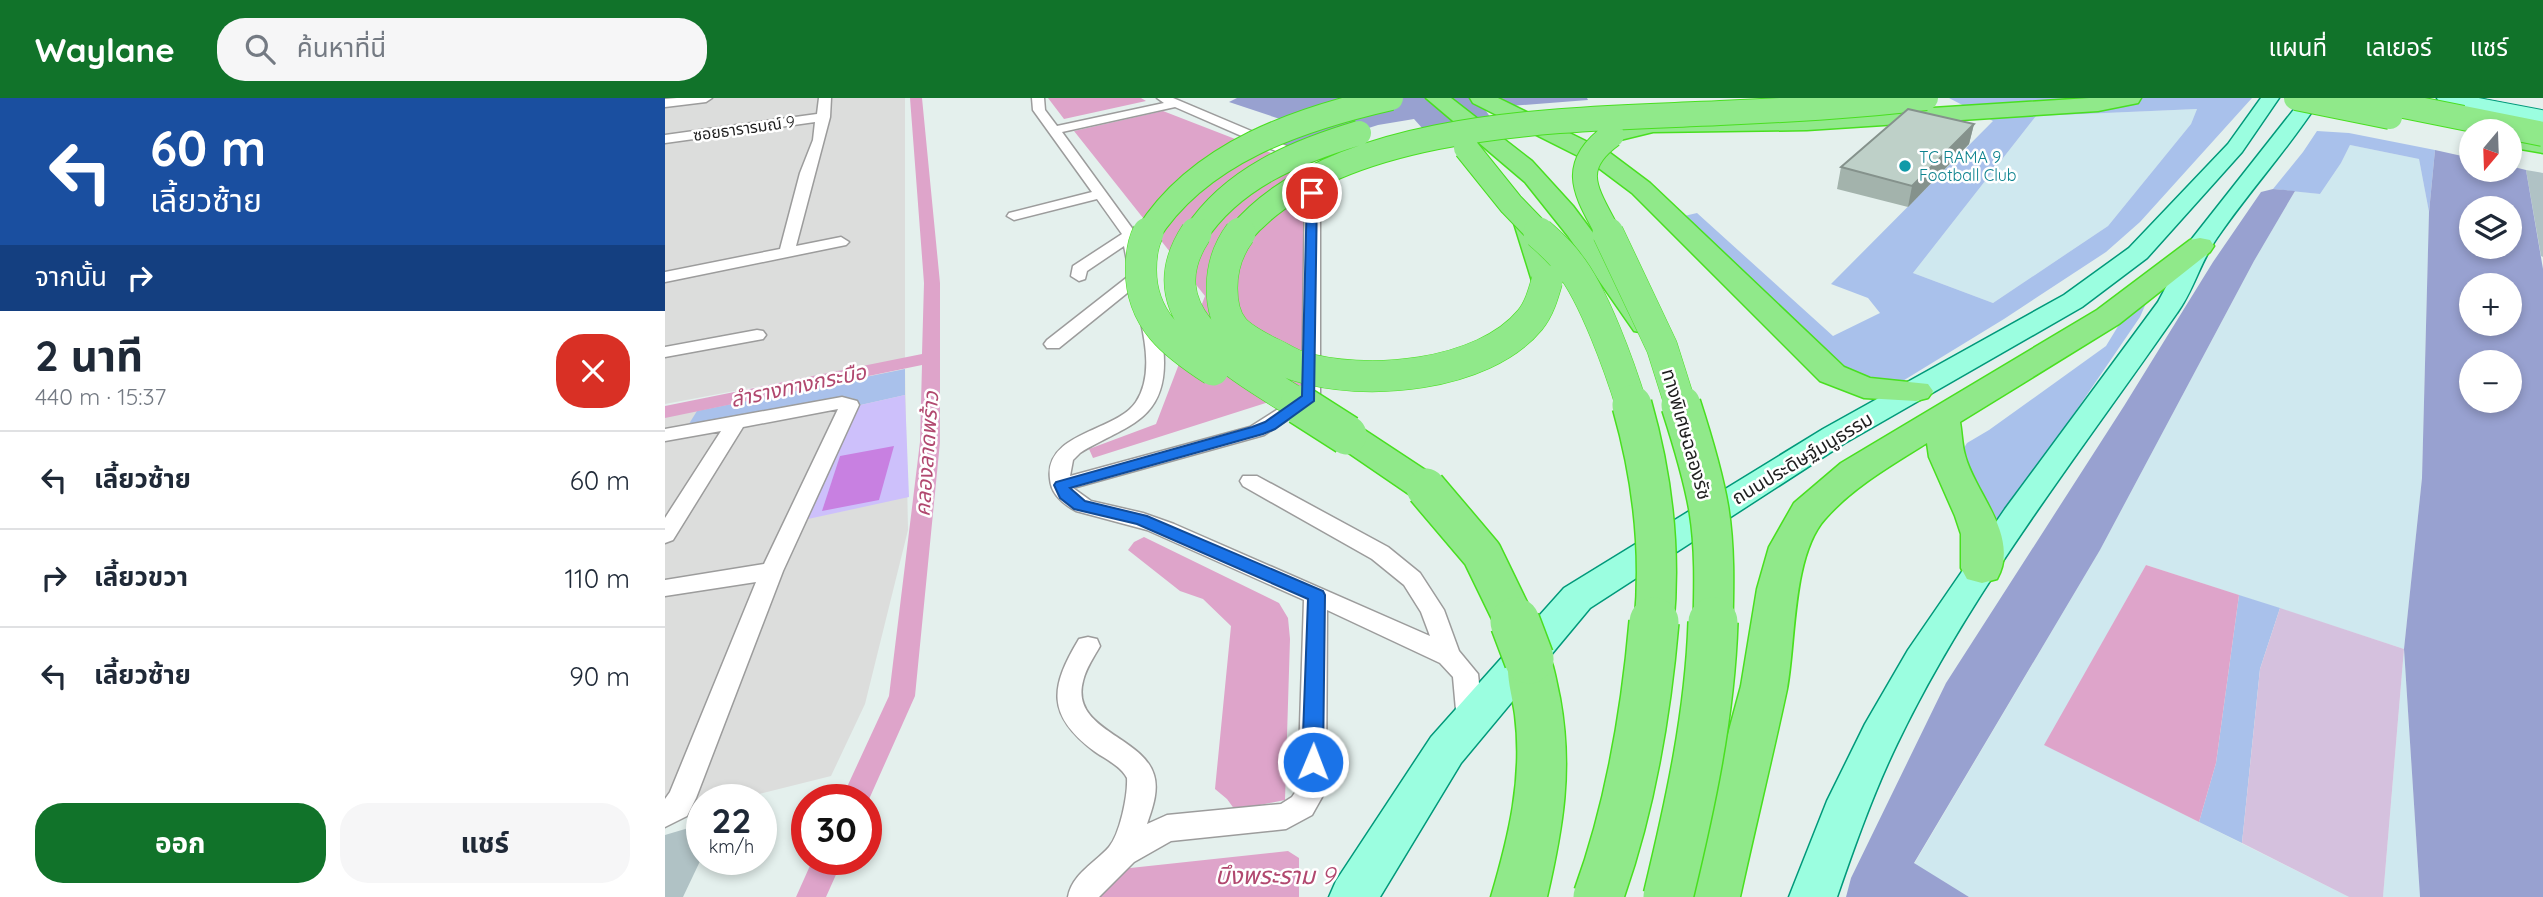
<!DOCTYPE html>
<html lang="th">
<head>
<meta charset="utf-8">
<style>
	:root { --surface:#fff; --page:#f6f6f7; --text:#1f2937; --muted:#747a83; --line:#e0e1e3; --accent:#11732a }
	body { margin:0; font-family:Quicksand,"Noto Sans Thai",sans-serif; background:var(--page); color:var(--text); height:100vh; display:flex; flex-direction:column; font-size:26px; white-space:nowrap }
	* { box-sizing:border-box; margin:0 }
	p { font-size:23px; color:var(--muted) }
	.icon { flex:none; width:38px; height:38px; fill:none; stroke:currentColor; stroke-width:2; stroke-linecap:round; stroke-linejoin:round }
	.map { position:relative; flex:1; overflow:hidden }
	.panel { display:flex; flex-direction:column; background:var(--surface); width:665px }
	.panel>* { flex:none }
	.banner { background:#1a4fa0; color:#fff; overflow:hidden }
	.needle { width:46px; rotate:199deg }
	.controls { position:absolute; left:1794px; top:21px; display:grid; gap:14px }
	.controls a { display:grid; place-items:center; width:63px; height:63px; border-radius:50%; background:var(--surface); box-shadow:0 4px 10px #0003; font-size:35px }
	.speed { position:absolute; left:21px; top:686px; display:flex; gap:14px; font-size:35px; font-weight:700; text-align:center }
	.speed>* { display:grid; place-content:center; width:91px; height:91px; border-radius:50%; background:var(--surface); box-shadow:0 4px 10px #0003; line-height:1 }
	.speed small { font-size:18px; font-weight:400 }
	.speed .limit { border:10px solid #d22; background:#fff; color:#111 }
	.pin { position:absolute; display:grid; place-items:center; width:60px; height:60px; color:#fff; margin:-30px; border:4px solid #fff; border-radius:50%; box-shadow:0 2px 7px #0007 }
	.me { position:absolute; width:77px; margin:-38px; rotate:1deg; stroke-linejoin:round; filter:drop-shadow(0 0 5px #0008) }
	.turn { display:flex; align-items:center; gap:24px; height:147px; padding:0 35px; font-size:32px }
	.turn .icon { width:91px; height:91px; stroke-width:2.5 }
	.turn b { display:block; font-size:49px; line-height:60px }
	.then { display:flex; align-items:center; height:66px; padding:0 35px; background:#0003; gap:14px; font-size:26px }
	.round { display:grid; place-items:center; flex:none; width:74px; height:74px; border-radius:28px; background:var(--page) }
	.summary { display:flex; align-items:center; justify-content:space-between; height:119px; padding:0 35px }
	h1 { font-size:42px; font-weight:700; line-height:52px }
	.primary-button { display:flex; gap:14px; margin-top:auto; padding:14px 35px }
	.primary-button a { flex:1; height:80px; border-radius:28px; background:var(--accent); color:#fff; font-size:28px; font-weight:700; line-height:80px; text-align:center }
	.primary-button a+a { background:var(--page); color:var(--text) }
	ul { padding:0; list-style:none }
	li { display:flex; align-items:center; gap:21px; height:98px; padding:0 35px; border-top:2px solid var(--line) }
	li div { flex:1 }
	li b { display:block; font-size:26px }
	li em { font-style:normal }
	header { display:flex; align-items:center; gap:42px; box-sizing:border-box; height:98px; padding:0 35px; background:var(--accent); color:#fff }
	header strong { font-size:33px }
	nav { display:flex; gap:38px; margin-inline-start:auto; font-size:24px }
	.search { width:490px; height:63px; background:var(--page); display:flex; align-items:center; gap:18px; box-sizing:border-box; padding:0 24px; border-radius:28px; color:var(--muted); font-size:26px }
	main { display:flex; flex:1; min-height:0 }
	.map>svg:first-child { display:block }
	.residential { fill:#dcdddc }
	.construction { fill:#b0c2c5 }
	.farmland { fill:#cfe8ef }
	.grass { fill:#a9c1eb; fill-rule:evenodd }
	.forest { fill:#98a1d0; fill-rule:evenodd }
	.wetland { fill:#d5c1de }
	.park { fill:#cdc0fb }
	.pitch { fill:#c880e1 }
	.water { fill:#dea4ca }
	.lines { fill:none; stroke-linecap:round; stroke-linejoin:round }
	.canal { fill:#dea4ca; fill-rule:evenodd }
	.minor-casing { stroke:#9c9c9c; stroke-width:3 }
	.primary-casing { stroke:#00997a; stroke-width:3 }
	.motorway-casing { stroke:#49df20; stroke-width:3 }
	.minor { fill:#fff; fill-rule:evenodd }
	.primary { fill:#9bfee0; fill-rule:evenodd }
	.motorway { fill:#90e98a; fill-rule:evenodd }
	.primary-bridge-casing { stroke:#00997a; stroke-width:23; stroke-linecap:butt }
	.motorway-bridge-far3-casing { stroke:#49df20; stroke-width:26; stroke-linecap:butt }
	.motorway-bridge-far2-casing { stroke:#49df20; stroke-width:32; stroke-linecap:butt }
	.motorway-bridge-far1-casing { stroke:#49df20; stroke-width:42; stroke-linecap:butt }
	.motorway-bridge-casing { stroke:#49df20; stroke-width:52; stroke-linecap:butt }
	.primary-bridge { stroke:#9bfee0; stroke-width:21 }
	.motorway-bridge-far3 { stroke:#90e98a; stroke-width:24 }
	.motorway-bridge-far2 { stroke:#90e98a; stroke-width:31 }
	.motorway-bridge-far1 { stroke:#90e98a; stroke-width:39 }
	.motorway-bridge { stroke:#90e98a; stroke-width:49 }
	.wall { fill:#a3b3ac }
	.shaded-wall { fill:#85928c }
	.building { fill:#bed0c8; stroke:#85928c; stroke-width:2 }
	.route { fill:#1a73e8; stroke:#114b97; stroke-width:2 }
	.culture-dot { fill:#0f9aa8; stroke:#fff; stroke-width:2.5 }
	.labels { text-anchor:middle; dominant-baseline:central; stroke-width:5; stroke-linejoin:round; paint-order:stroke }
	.far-street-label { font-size:16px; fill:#1f1f1f; stroke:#fff }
	.far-culture-label { font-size:16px; fill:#0d838f; stroke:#fff; text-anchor:start }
	.street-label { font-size:19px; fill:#1f1f1f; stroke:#fff }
	.water-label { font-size:21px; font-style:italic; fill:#b1486f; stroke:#fff }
	.near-water-label { font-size:24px; font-style:italic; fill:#b1486f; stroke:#fff }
</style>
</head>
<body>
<header>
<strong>Waylane</strong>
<div class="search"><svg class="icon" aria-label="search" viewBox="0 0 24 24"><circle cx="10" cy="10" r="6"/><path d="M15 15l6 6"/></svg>ค้นหาที่นี่</div>
<nav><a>แผนที่</a><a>เลเยอร์</a><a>แชร์</a></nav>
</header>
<main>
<section class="panel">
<div class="banner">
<div class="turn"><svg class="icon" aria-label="left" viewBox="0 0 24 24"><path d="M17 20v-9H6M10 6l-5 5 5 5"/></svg><div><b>60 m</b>เลี้ยวซ้าย</div></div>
<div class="then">จากนั้น<svg class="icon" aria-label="right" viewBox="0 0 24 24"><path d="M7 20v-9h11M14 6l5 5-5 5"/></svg></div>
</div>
<div class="summary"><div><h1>2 นาที</h1><p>440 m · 15:37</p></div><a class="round" style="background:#d93025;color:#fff"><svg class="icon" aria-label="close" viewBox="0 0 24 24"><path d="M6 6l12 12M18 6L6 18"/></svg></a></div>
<ul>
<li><svg class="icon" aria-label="left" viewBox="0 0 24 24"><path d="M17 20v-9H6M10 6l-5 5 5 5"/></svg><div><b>เลี้ยวซ้าย</b></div><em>60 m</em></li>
<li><svg class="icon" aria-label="right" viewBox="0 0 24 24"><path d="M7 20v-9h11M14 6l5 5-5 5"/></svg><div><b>เลี้ยวขวา</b></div><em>110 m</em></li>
<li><svg class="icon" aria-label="left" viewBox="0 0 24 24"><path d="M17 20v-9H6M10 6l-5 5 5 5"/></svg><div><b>เลี้ยวซ้าย</b></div><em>90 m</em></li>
</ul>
<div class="primary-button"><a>ออก</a><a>แชร์</a></div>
</section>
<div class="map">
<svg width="1878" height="799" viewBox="0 0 1878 799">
	<rect width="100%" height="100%" fill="#e4f0ed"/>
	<!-- residential -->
	<path class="residential" d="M0 0H240V261L0 306Z
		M240 271 243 432 200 606 166 678 70 702H37V710L0 720V319Z"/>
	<!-- construction -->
	<path class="construction" d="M1861 72 1878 75V159L1876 158Z
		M37 726V759L18 799H0V737Z"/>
	<!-- farmland -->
	<path class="farmland" d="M1532 11 1526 26 1443 128 1328 205 1248 175 1371 18Z
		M1685 47 1754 61 1764 114 1757 380 1739 551 1755 799H1718L1739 551 1481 467 1380 647 1684 799H1304L1249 766 1435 452 1589 163 1630 93 1655 96 1676 65Z"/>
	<!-- grass -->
	<path class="grass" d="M1284 0H1587L1475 124 1441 154 1339 221 1236 284 1191 281 1015 119 1032 115 1168 238 1215 215 1203 200 1166 186 1328 23ZM1532 11 1526 26 1443 128 1328 205 1248 175 1371 18Z
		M1652 33 1684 35 1770 52 1764 114 1754 61 1685 47 1676 65 1655 96 1608 91 1638 54Z
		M1482 203 1475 219 1331 430 1292 361 1302 345 1324 332 1441 248 1455 225Z
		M240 271V297L191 308 188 300 170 299 22 329 32 313Z
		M1574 497 1615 510 1595 571 1577 745 1534 724 1551 665Z"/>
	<!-- forest -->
	<path class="forest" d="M572 0H922L923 2 819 10 836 35 774 49 749 21 713 27 632 53 593 38 627 25 564 4Z
		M1770 52 1806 60V72H1844L1845 68 1861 72 1878 171V799H1755L1739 551 1757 380 1764 114ZM1806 110H1844V149H1806ZM1806 187H1844V226H1806ZM1806 264H1844V303H1806Z
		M1608 91 1630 93 1589 163 1435 452 1249 765 1304 799H1181L1186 780 1281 585 1459 308 1548 164 1596 94Z"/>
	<!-- wetland -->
	<path class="wetland" d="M1615 510 1739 551 1718 799H1684L1577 745 1595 571Z"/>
	<!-- park -->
	<path class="park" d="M240 297 244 399 143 421 191 308Z"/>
	<!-- pitch -->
	<path class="pitch" d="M229 348 214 402 157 413 175 358Z"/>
	<!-- water -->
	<path class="water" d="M383 0H476L481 3 399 21Z
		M498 13 635 66 638 107V293L428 360 424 351 491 326 540 198 409 33Z
		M479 439 614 505 623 520 625 541 620 702 570 712 562 701 550 691 566 528 538 501 515 493 463 452 469 444Z
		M1481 467 1574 497 1551 665 1534 724 1379 647Z
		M623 753 634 760V799H430L456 771Z"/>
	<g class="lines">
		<!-- canal -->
		<path class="canal" d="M245 0H257L275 185V344L250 598 201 708V702H176L224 598 255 344 257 267 0 320V308L257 256 259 185Z
			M148 761H178L161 799H131Z"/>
		<defs>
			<path id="minor" d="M12 0H47L41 4 0 9V1Z
				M154 0H166L165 19 131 148 176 139 184 144 181 147 0 184V174L115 151 135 75 148 42 150 24 0 45V37L152 16Z
				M367 0H379L380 12 392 28 499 5 492 0H508L655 62V298L653 302 599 337 408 390 426 403 478 415 509 426 765 538 756 514 739 487 707 461 578 388 575 383 578 378H592L723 449 755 475 779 512 794 553 813 576 818 623 814 631 805 634 796 631 792 623 788 579 775 565 662 512 661 692 647 717 621 731 506 743 469 764 434 799H403C407 776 430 765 444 749 455 736 463 697 462 680 456 668 440 661 429 653 381 617 385 589 414 541L423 539 432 541 435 548C429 559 421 570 418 583 405 632 478 638 489 677 494 693 487 711 482 726L502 717 616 706 627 699 633 690 639 502 482 432 411 413C398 406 386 396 385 381 379 334 451 334 471 304 487 280 481 246 475 220L477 216H489C497 230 499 249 499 265 499 325 456 329 415 355L408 362 405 378 585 329 637 296 640 95 643 67 510 9 397 34 472 137 477 165 469 170 463 168 459 148 422 173 420 181 414 183 406 178 408 168 457 136 432 101 349 122 342 118 344 115 427 94 368 12Z
				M471 175 479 180 477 183 394 250H382L379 246 382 242 465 177Z
				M92 232 98 233 101 237 98 241 0 259V249Z
				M177 299 192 303 194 307 118 473 31 700 22 718 0 729V701L5 694 91 484 0 498V482L99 466 173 311 78 329 8 442 0 445V420L56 333 0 343V331Z"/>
			<path id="primary" d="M1596 0H1614L1577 54 1482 160 1417 209 1180 345 925 510 796 665 715 799H664L671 783 766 639 899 490 1158 331 1399 197 1464 150 1563 46Z
				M1638 0H1656C1625 49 1585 92 1552 140 1535 164 1529 192 1512 215 1415 355 1306 492 1232 646 1208 696 1190 747 1172 799H1124L1162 703 1200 626 1243 552 1340 411 1493 204 1526 142Z
				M1772 0H1810L1854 9 1857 13 1847 19 1774 4Z"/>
			<path id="motorway" d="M761 0H786L867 63 908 108 991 219 996 226 991 233 980 235 969 233 903 138 860 84Z
				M805 0H833L945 55 985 85 1179 269 1205 280 1263 286 1268 293 1263 300 1251 303 1199 300 1155 283 967 95 927 65 808 5Z
				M1424 0H1476L1473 5 1433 13 1142 32 988 34 947 44 939 42 935 37 939 32 988 20 1142 18Z
				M1844 35 1878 41V55L1844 49Z
				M861 114 870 116 874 122 897 183 892 189 882 192 872 189 867 183 848 122 852 116Z
				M1535 140 1545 142 1549 148 1545 154 1454 226 1295 324C1297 335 1297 347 1300 357 1310 396 1356 438 1332 481L1317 485 1302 481 1296 470V436L1290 418 1264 359 1262 345C1227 367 1188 389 1160 421 1127 458 1131 544 1122 591 1107 661 1090 730 1075 799H1019L1076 588 1092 491 1104 449 1129 405 1176 365 1432 212 1525 142Z
				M682 326 695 329 774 381 780 390 774 399 761 403 748 399 669 345 664 337 669 329Z
				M864 543 880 548C889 565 891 582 895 600 908 672 898 729 882 799H826C844 738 858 680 850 617 847 594 837 569 848 548Z"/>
		</defs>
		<!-- minor casing -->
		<use href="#minor" class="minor-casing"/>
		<!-- primary casing -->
		<use href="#primary" class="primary-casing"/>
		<!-- motorway casing -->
		<use href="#motorway" class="motorway-casing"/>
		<!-- minor -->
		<use href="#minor" class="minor"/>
		<!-- primary -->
		<use href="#primary" class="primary"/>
		<!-- motorway -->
		<use href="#motorway" class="motorway"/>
		<defs>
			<path id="primary-bridge" d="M1810 10 1878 23"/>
			<path id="motorway-bridge-far3" d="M1631 0 1725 19
				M1699 0 1878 36
				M801 50 846 106 876 137
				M482 137C534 54 634 21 726 0
				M530 137C567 80 631 54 694 35
				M574 137C672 19 914 22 1055 15 1124 12 1192 8 1261 0
				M944 137C923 96 901 70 947 37"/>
			<path id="motorway-bridge-far2" d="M483 135C477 147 476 159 476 172 476 222 509 247 548 272
				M531 135C475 220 579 271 638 309
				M575 135C563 151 557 170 557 190 557 229 573 238 604 254 614 258 623 265 633 268 699 289 818 279 865 222 874 211 878 197 882 183
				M874 135C885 145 896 154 904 166 929 197 955 270 967 309
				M943 135 997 249 1016 309"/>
			<path id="motorway-bridge-far1" d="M635 307 682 337
				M967 307C987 377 996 453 989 526
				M1016 307C1027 341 1038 376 1044 412 1050 449 1049 488 1048 526
				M761 390 817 456 851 526"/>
			<path id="motorway-bridge" d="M850 524 864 561
				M933 799C965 711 981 616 989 524
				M1003 799C1025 708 1045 617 1048 524"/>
		</defs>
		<!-- primary-bridge casing -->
		<use href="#primary-bridge" class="primary-bridge-casing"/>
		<!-- motorway-bridge-far3 casing -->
		<use href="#motorway-bridge-far3" class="motorway-bridge-far3-casing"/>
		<!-- motorway-bridge-far2 casing -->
		<use href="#motorway-bridge-far2" class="motorway-bridge-far2-casing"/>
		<!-- motorway-bridge-far1 casing -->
		<use href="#motorway-bridge-far1" class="motorway-bridge-far1-casing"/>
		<!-- motorway-bridge casing -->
		<use href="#motorway-bridge" class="motorway-bridge-casing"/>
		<!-- primary-bridge -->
		<use href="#primary-bridge" class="primary-bridge"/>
		<!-- motorway-bridge-far3 -->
		<use href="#motorway-bridge-far3" class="motorway-bridge-far3"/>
		<!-- motorway-bridge-far2 -->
		<use href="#motorway-bridge-far2" class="motorway-bridge-far2"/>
		<!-- motorway-bridge-far1 -->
		<use href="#motorway-bridge-far1" class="motorway-bridge-far1"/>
		<!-- motorway-bridge -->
		<use href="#motorway-bridge" class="motorway-bridge"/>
	</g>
	<!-- wall -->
	<path class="wall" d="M1309 26 1304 46 1243 109 1172 91 1176 69Z"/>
	<!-- shaded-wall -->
	<path class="shaded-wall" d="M1309 26 1304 46 1243 109 1247 88Z"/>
	<!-- building -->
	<path class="building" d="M1243 11 1309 26 1247 88 1176 69Z"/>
	<!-- route -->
	<path class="route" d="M647 92 652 95 649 303 610 331 598 336 405 390 420 403 482 418 658 493 660 497 658 664 655 670 648 673 640 670 637 664 643 501 472 426 409 411 395 400 389 387 391 384 587 329 600 324 637 298 642 95Z"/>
	<!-- markers -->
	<circle class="culture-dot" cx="1240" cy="68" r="7"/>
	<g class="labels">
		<!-- far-street labels -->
		<g class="far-street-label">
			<text transform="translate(79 30) rotate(-8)">ซอยธารารมณ์ 9</text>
		</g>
		<!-- far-culture labels -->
		<g class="far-culture-label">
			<text x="1254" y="59">TC RAMA 9<tspan x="1254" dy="18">Football Club</tspan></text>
		</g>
		<!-- street labels -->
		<g class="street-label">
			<text transform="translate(1022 336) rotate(74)">ทางพิเศษฉลองรัช</text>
			<text transform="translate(1137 360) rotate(-31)">ถนนประดิษฐ์มนูธรรม</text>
		</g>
		<!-- water labels -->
		<g class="water-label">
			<text transform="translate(133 287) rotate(-12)">ลำรางทางกระบือ</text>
			<text transform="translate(261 356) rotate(-86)">คลองลาดพร้าว</text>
		</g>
		<!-- near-water labels -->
		<g class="near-water-label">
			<text x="610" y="777">บึงพระราม 9</text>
		</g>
	</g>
</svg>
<div class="controls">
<a><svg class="needle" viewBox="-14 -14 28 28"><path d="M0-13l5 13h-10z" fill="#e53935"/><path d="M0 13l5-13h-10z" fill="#747a83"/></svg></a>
<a><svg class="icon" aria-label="layers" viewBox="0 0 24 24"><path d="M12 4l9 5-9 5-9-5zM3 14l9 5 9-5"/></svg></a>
<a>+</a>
<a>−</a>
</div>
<div class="speed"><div>22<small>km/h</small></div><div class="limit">30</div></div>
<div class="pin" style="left:647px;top:95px;background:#d93025"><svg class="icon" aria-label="arrive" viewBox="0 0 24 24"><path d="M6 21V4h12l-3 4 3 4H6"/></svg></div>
<svg class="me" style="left:648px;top:664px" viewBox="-20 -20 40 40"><circle r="17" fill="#1a73e8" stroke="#fff" stroke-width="3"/><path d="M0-11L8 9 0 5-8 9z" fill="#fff"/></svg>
</div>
</main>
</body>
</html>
